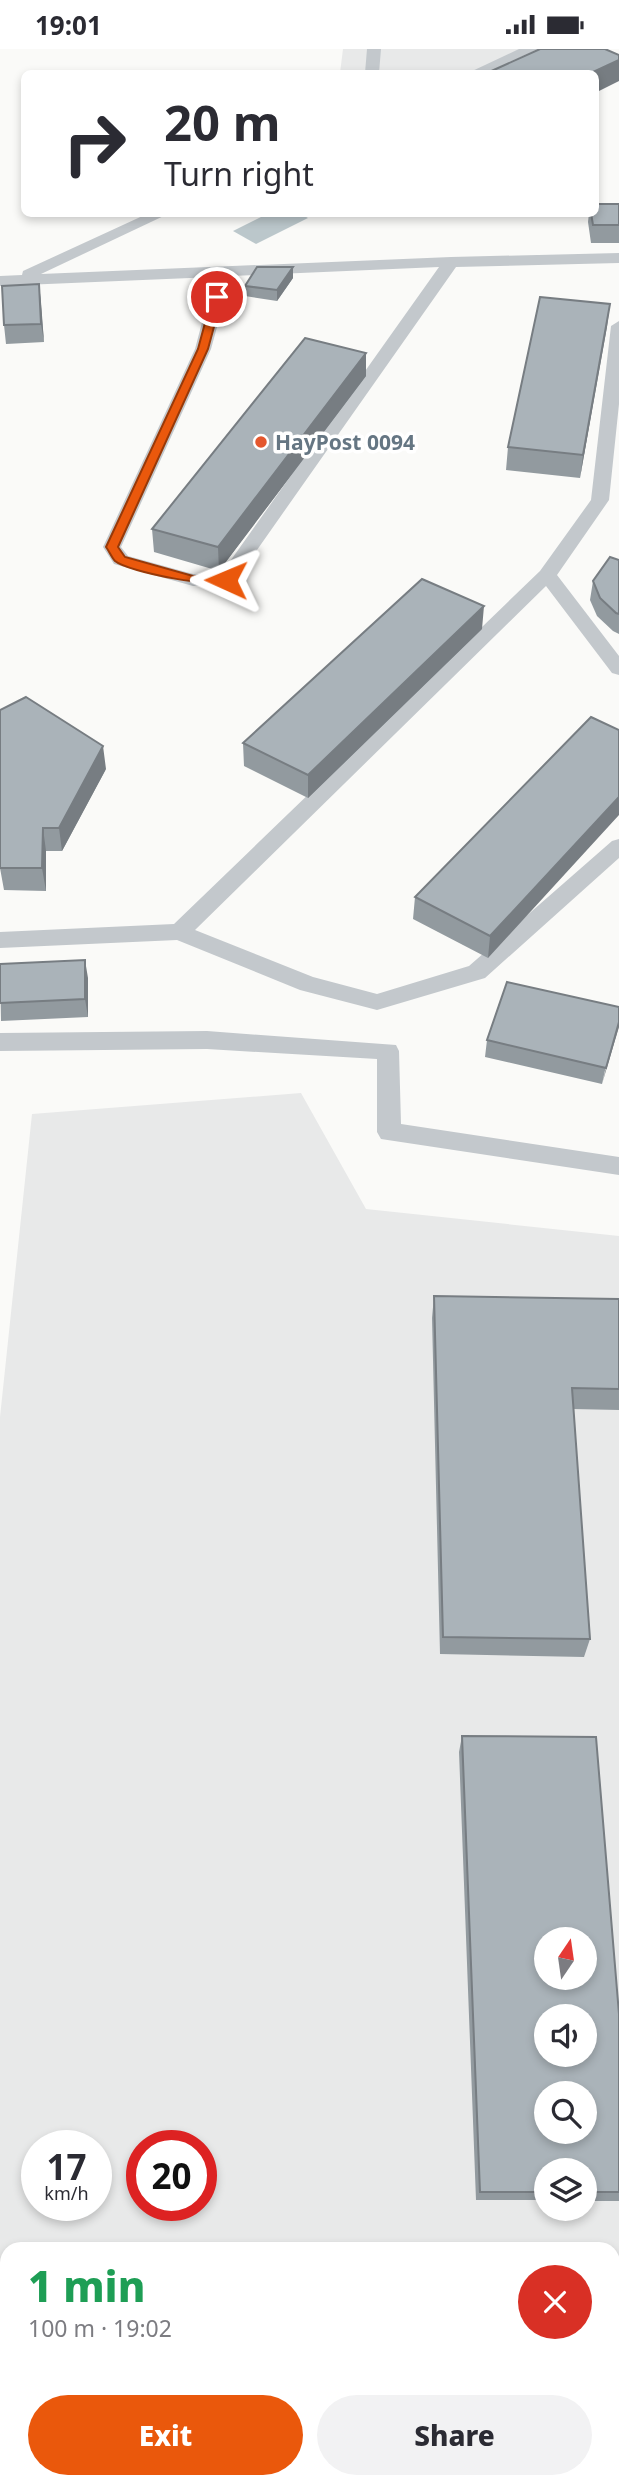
<!DOCTYPE html>
<html lang="en">
<head>
<meta charset="utf-8">
<style>
	:root { --surface:#fff; --page:#f2f2f3; --text:#2b2b33; --muted:#7c7c81; --accent:#ea580c }
	body { margin:0; font-family:"Noto Sans",sans-serif; background:var(--page); color:var(--text); height:100vh; display:flex; flex-direction:column; font-size:26px; white-space:nowrap }
	* { box-sizing:border-box; margin:0 }
	p { font-size:23px; color:var(--muted) }
	.icon { flex:none; width:38px; height:38px; fill:none; stroke:currentColor; stroke-width:2; stroke-linecap:round; stroke-linejoin:round }
	.map { position:relative; flex:1; overflow:hidden }
	.sheet { position:absolute; left:0px; top:2193px; width:620px; height:247px; display:flex; flex-direction:column; background:var(--surface); border-radius:21px 21px 0 0; box-shadow:0 4px 10px #0003 }
	.sheet>* { flex:none }
	.guide { position:absolute; left:21px; top:21px; width:578px; height:147px; border-radius:10px; box-shadow:0 4px 10px #0003; background:#fff; color:var(--text); overflow:hidden }
	.needle { width:46px; rotate:13deg }
	.fabs { position:absolute; left:534px; top:1878px; display:grid; gap:14px }
	.fabs a { display:grid; place-items:center; width:63px; height:63px; border-radius:50%; background:var(--surface); box-shadow:0 4px 10px #0003; font-size:35px }
	.speed { position:absolute; left:21px; top:2081px; display:flex; gap:14px; font-size:35px; font-weight:700; text-align:center }
	.speed>* { display:grid; place-content:center; width:91px; height:91px; border-radius:50%; background:var(--surface); box-shadow:0 4px 10px #0003; line-height:1 }
	.speed small { font-size:18px; font-weight:400 }
	.speed .limit { border:10px solid #d22; background:#fff; color:#111 }
	.pin { position:absolute; display:grid; place-items:center; width:60px; height:60px; color:#fff; margin:-30px; border:4px solid #fff; border-radius:50%; box-shadow:0 2px 7px #0007 }
	.me { position:absolute; width:77px; margin:-38px; rotate:271deg; stroke-linejoin:round; filter:drop-shadow(0 0 5px #0008) }
	.turn { display:flex; align-items:center; gap:24px; height:147px; padding:0 28px; font-size:32px }
	.turn .icon { width:91px; height:91px; stroke-width:2.5 }
	.turn b { display:block; font-size:49px; line-height:60px }
	.round { display:grid; place-items:center; flex:none; width:74px; height:74px; border-radius:37px; background:var(--page) }
	.summary { display:flex; align-items:center; justify-content:space-between; height:119px; padding:0 28px }
	h1 { font-size:42px; font-weight:800; line-height:52px; color:#1e9e55 }
	.primary-button { display:flex; gap:14px; margin-top:auto; padding:14px 28px }
	.primary-button a { flex:1; height:80px; border-radius:42px; background:var(--accent); color:#fff; font-size:28px; font-weight:800; line-height:80px; text-align:center }
	.primary-button a+a { background:var(--page); color:var(--text) }
	.status { display:flex; justify-content:space-between; align-items:center; height:49px; padding:0 35px; background:var(--surface); direction:ltr }
	.status svg { height:19px; fill:currentColor }
	.map>svg:first-child { display:block }
	.built { fill:#e8e9e9; fill-rule:evenodd }
	.water { fill:#bbc7cb }
	.lines { fill:none; stroke-linecap:round; stroke-linejoin:round }
	.lane { fill:#c3c8cc; fill-rule:evenodd }
	.wall { fill:#929a9f }
	.shaded-wall { fill:#777d82 }
	.building { fill:#aab3b9; stroke:#777d82; stroke-width:2; fill-rule:evenodd }
	.route { fill:#ea580c; stroke:#983908; stroke-width:2 }
	.poi-dot { fill:#e4572e; stroke:#fff; stroke-width:2.5 }
	.labels { text-anchor:middle; dominant-baseline:central; stroke-width:7; stroke-linejoin:round; paint-order:stroke }
	.far-poi-label { font-size:21px; font-weight:bold; fill:#657683; stroke:#fff; text-anchor:start }
</style>
</head>
<body>
<div class="status"><b>19:01</b><svg viewBox="0 0 49 12"><path d="M0 12V9h3v3zM5 12V6h3v6zM10 12V3h3v9zM15 12V0h3v12zM26 1h20v11H26zM47 4h2v5h-2z"/></svg></div>
<div class="map">
<svg width="619" height="2438" viewBox="0 0 619 2438">
	<rect width="100%" height="100%" fill="#fafaf8"/>
	<!-- built -->
	<path class="built" d="M343 0H557L503 24H340Z
		M301 1044 366 1160 619 1187V2438H0V1368L32 1065ZM546 1890H584V1928H546ZM546 1967H584V2006H546ZM546 2044H584V2082H546ZM37 2096H96V2156H37ZM142 2096H201V2156H142ZM546 2121H584V2160H546ZM7 2200H612V2432H7Z"/>
	<!-- water -->
	<path class="water" d="M267 165H301L308 169 256 195 233 182Z"/>
	<g class="lines">
		<!-- lane -->
		<path class="lane" d="M367 0H381L379 24H365Z
			M519 0H538L486 24H468Z
			M149 164H170L41 225 451 208 619 204V214L456 218 233 535 193 537 114 515 103 498 195 300 214 228 0 237V227L22 226 23 222ZM439 218 221 525H193L128 507 121 498 211 300 231 227Z
			M619 272V355L609 451 557 526 619 607V626L612 624 546 537 195 881 313 928 377 945 469 917 612 792 619 790V809L485 929 377 961 300 941 177 891 0 899V883L174 875 540 522 591 451 611 277Z
			M207 982 396 996 399 1002 401 1075 619 1108V1126L381 1090 377 1083V1010L207 1000 0 1002V984Z"/>
	</g>
	<!-- wall -->
	<path class="wall" d="M619 155V194H591L588 173 589 164H595Z
		M293 229 277 252 245 247V237Z
		M39 235 44 293 6 295 4 276Z
		M610 255 580 429 506 421 508 398Z
		M366 304V327L219 522 154 503 152 480Z
		M619 511V585L613 582 597 567 590 551 593 532Z
		M482 580 308 749 244 717 243 694Z
		M591 668 488 909 413 870 415 848Z
		M106 720 62 802H46V842L4 841 0 819Z
		M0 915 88 929V968L1 972Z
		M619 958 602 1035 485 1008 487 991Z
		M434 1247 619 1250V1361L573 1360 590 1590 584 1608 440 1605 432 1269Z
		M462 1687 619 1965V2152H584V2121H546V2151H476L459 1703Z"/>
	<!-- shaded-wall -->
	<path class="shaded-wall" d="M619 11V32L595 44V24H591Z
		M293 218V229L277 252V241Z
		M39 235 41 253 44 293 41 275Z
		M610 255 607 278 580 429 583 406Z
		M366 304V327L219 522 218 498Z
		M484 557 482 580 308 749V726Z
		M103 697 106 720 62 802 59 779Z
		M619 748V766L488 909 490 887Z
		M43 779 46 802V842L42 819Z
		M85 911 88 929V968L85 950Z
		M619 973V978L602 1035 606 1019Z"/>
	<!-- building -->
	<path class="building" d="M540 0H605L619 6V11L591 24H487Z
		M595 155H619V176H593L591 164H595Z
		M257 218H293L277 241 245 237Z
		M39 235 41 275 4 276 2 237Z
		M540 248 610 255 583 406 508 398Z
		M305 289 366 304 218 498 152 480Z
		M610 508 619 511V565L616 564 600 549 593 532Z
		M422 530 484 557 308 726 243 694Z
		M26 648 103 697 59 779H43L42 819H0V661Z
		M591 668 619 681V748L490 887 415 848Z
		M85 911V950L0 954V915Z
		M507 933 619 958V973L606 1019 487 991Z
		M434 1247 619 1250V1340L572 1339 590 1590 443 1588Z
		M462 1687 596 1688 619 1965V2143H584V2121H546V2143H480ZM546 1890H584V1928H546ZM546 1967H584V2006H546ZM546 2044H584V2082H546Z"/>
	<!-- route -->
	<path class="route" d="M217 245 222 248 208 300 118 498 125 508 193 527H226L232 531C219 541 128 523 115 512 112 509 109 502 106 498L198 300 212 248Z"/>
	<!-- markers -->
	<circle class="poi-dot" cx="261" cy="393" r="7"/>
	<g class="labels">
		<!-- far-poi labels -->
		<g class="far-poi-label">
			<text x="275" y="393">HayPost 0094</text>
		</g>
	</g>
</svg>
<div class="fabs">
<a><svg class="needle" viewBox="-14 -14 28 28"><path d="M0-13l5 13h-10z" fill="#e53935"/><path d="M0 13l5-13h-10z" fill="#7c7c81"/></svg></a>
<a><svg class="icon" aria-label="sound" viewBox="0 0 24 24"><path d="M4 9h4l5-4v14l-5-4H4zM17 9q2 3 0 6"/></svg></a>
<a><svg class="icon" aria-label="search" viewBox="0 0 24 24"><circle cx="10" cy="10" r="6"/><path d="M15 15l6 6"/></svg></a>
<a><svg class="icon" aria-label="layers" viewBox="0 0 24 24"><path d="M12 4l9 5-9 5-9-5zM3 14l9 5 9-5"/></svg></a>
</div>
<div class="speed"><div>17<small>km/h</small></div><div class="limit">20</div></div>
<div class="pin" style="left:217px;top:248px;background:#d93025"><svg class="icon" aria-label="arrive" viewBox="0 0 24 24"><path d="M6 21V4h12l-3 4 3 4H6"/></svg></div>
<svg class="me" style="left:226px;top:531px" viewBox="-20 -20 40 40"><path d="M0-17L14 15 0 8-14 15z" fill="#ea580c" stroke="#fff" stroke-width="4"/></svg>
<div class="guide">
<div class="turn"><svg class="icon" aria-label="right" viewBox="0 0 24 24"><path d="M7 20v-9h11M14 6l5 5-5 5"/></svg><div><b>20 m</b>Turn right</div></div>
</div>
<section class="sheet">
<div class="summary"><div><h1>1 min</h1><p>100 m · 19:02</p></div><a class="round" style="background:#d93025;color:#fff"><svg class="icon" aria-label="close" viewBox="0 0 24 24"><path d="M6 6l12 12M18 6L6 18"/></svg></a></div>
<div class="primary-button"><a>Exit</a><a>Share</a></div>
</section>
</div>
</body>
</html>
